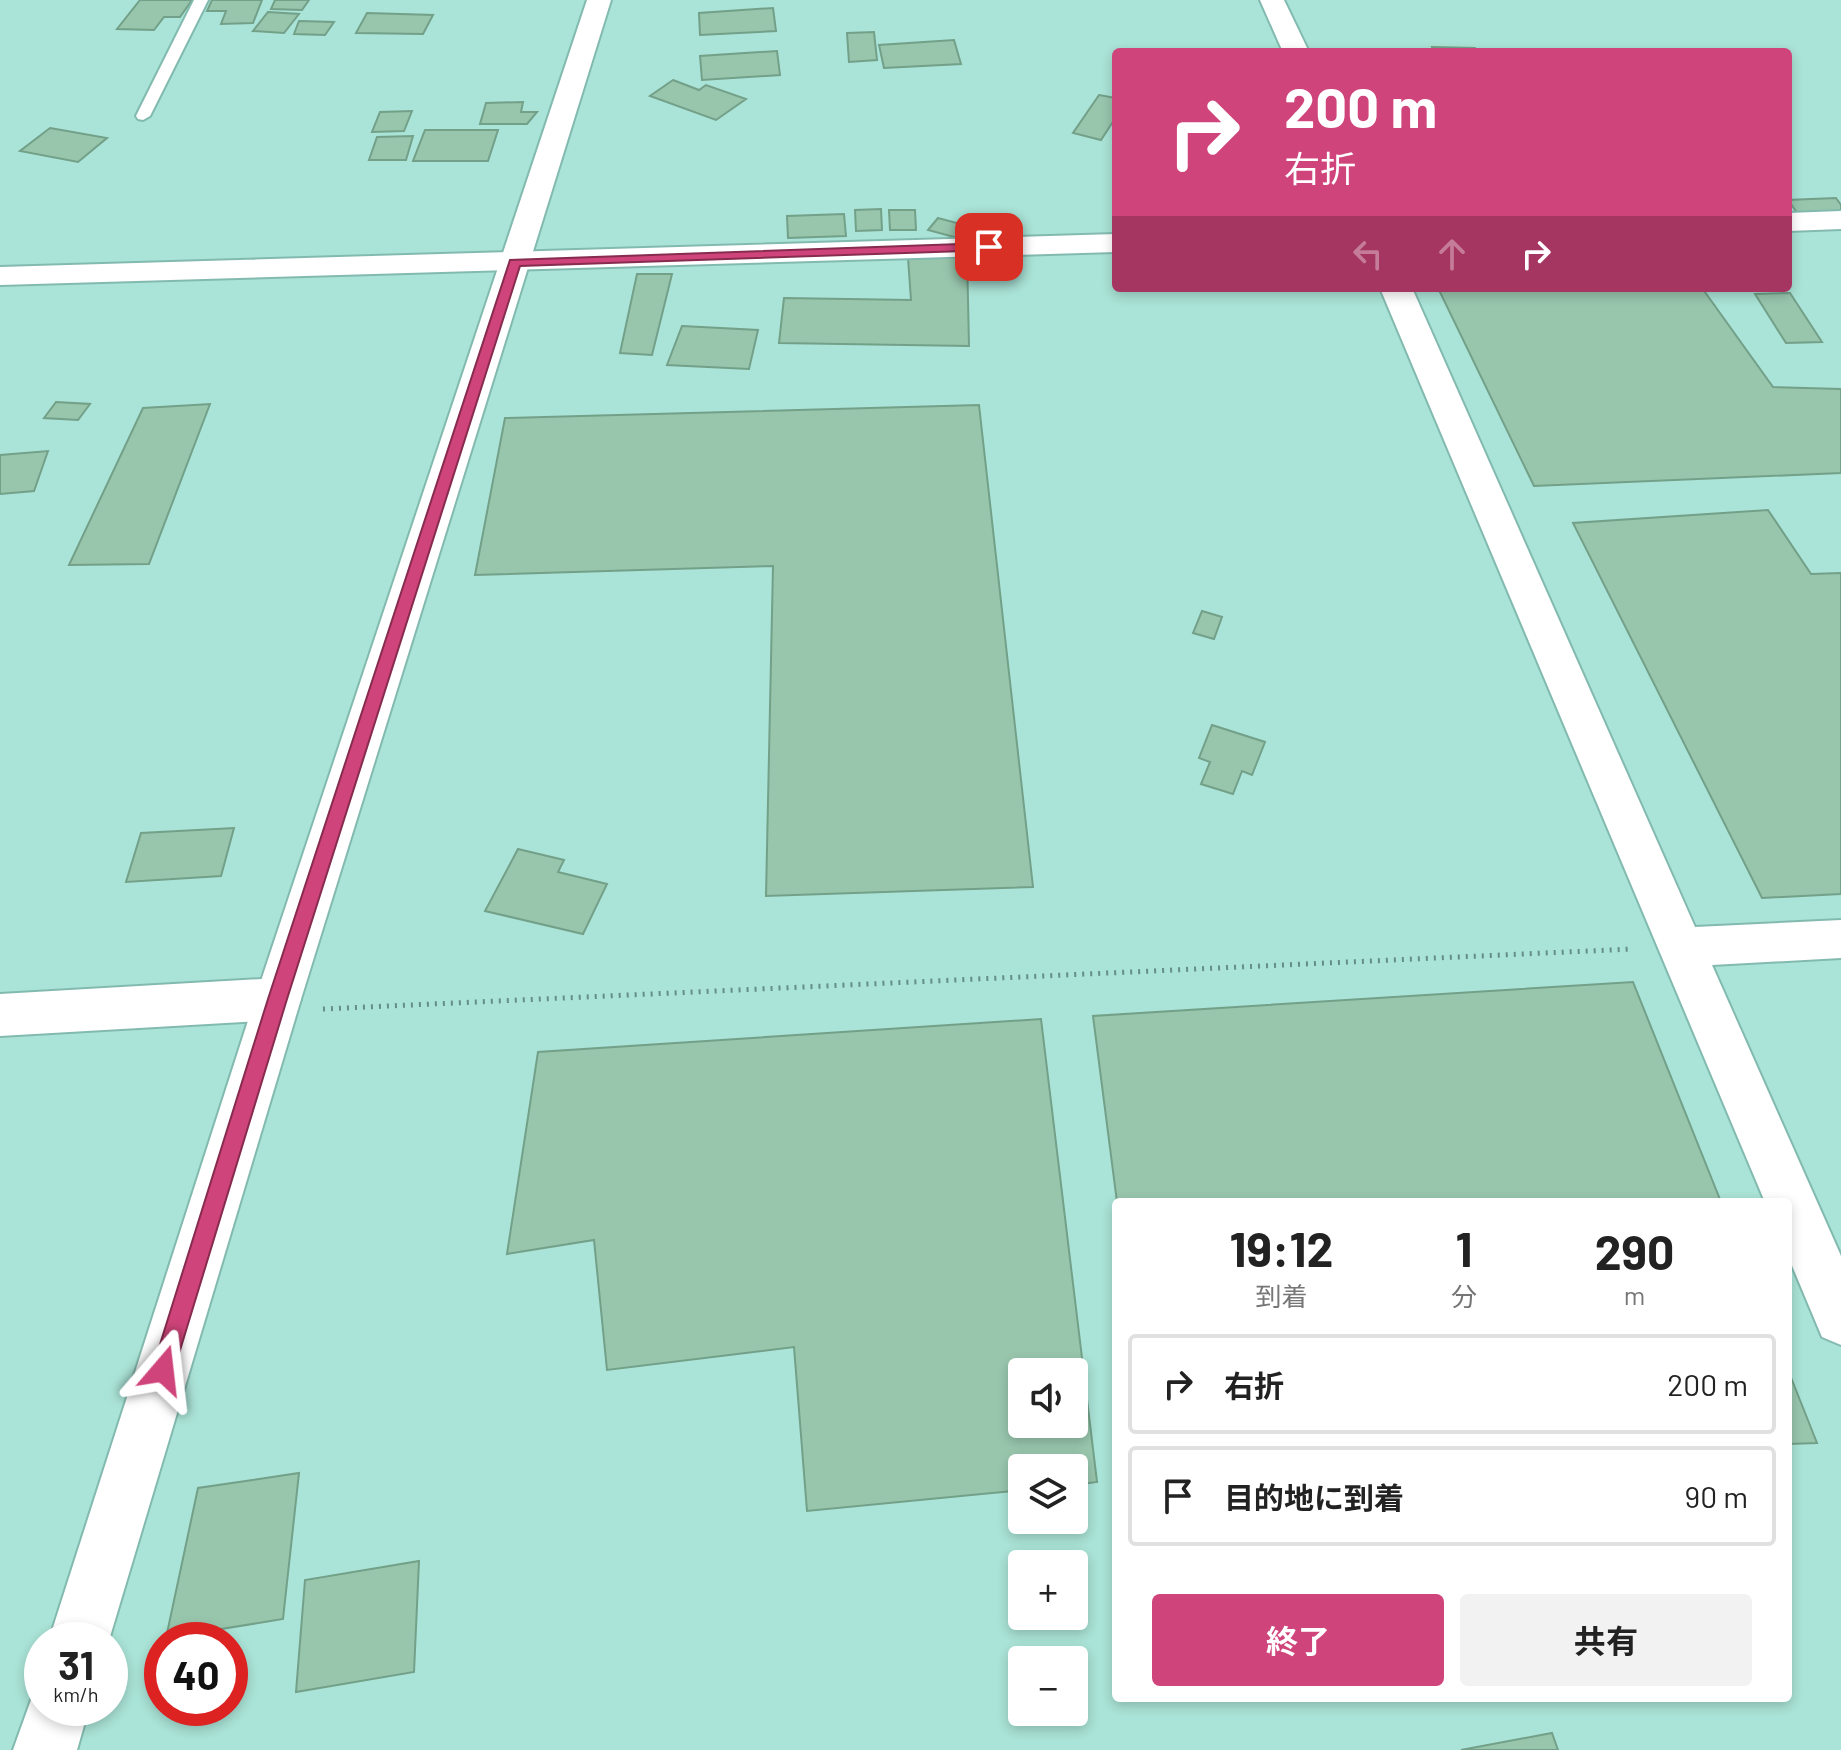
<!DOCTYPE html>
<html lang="ja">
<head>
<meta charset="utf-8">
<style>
	:root { --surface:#fff; --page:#f2f2f2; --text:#222; --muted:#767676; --line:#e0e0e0; --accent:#cf447a }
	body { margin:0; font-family:Barlow,"Noto Sans JP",sans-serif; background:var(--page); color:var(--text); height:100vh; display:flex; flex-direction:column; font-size:30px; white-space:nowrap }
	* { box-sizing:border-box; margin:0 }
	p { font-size:26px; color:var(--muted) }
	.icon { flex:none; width:44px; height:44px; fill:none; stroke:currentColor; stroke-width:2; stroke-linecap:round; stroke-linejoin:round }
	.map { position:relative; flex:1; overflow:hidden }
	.details { position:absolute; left:1112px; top:1198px; width:680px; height:504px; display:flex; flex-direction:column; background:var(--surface); border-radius:8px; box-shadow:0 4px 12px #0003 }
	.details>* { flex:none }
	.guide { position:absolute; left:1112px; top:48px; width:680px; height:244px; border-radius:8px; box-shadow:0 4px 12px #0003; background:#cf447a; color:#fff; overflow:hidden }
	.tools { position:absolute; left:1008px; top:1358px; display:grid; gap:16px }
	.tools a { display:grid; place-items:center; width:80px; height:80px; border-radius:8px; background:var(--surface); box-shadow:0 4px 12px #0003; font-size:40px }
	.speed { position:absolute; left:24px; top:1622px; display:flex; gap:16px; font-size:40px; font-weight:700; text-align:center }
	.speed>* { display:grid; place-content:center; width:104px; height:104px; border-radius:50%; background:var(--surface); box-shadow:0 4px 12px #0003; line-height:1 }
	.speed small { font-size:20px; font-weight:400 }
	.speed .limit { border:12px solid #d22; background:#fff; color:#111 }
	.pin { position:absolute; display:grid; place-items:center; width:68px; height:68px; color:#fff; margin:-34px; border-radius:16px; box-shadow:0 4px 12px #0006 }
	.me { position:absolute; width:88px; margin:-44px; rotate:17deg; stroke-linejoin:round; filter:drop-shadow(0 0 6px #0008) }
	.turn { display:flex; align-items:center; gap:28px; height:168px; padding:0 40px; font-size:36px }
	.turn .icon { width:104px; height:104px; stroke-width:2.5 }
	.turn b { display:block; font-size:56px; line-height:68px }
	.lanes { display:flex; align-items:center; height:76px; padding:0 40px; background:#0003; justify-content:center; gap:40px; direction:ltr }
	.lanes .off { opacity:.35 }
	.eta { display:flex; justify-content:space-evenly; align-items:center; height:136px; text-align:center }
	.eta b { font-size:48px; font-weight:700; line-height:56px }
	.primary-button { display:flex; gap:16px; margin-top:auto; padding:16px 40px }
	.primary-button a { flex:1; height:92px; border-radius:8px; background:var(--accent); color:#fff; font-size:32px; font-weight:700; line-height:92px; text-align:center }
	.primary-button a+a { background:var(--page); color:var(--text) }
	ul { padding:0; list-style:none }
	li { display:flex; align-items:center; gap:24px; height:100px; margin:0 16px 12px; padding:0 24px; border:4px solid var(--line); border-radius:8px }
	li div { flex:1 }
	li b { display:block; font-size:30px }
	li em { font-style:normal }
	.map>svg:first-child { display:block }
	.building { fill:#98c6ad; stroke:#73a088; stroke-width:2; fill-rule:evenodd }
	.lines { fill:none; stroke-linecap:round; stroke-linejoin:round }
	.service-casing { stroke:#83baaf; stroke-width:4 }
	.minor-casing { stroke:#83baaf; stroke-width:4 }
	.tertiary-casing { stroke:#83baaf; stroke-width:4 }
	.path { stroke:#658e85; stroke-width:5; stroke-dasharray:2 6; stroke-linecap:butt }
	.service { fill:#fff; fill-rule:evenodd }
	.minor { fill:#fff; fill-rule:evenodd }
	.tertiary { fill:#fff; fill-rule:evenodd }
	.route { fill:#cf447a; stroke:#872c4f; stroke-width:2 }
</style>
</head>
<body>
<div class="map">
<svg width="1841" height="1750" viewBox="0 0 1841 1750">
	<rect width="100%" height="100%" fill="#aae3d7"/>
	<!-- building -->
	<path class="building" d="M140 0H192L180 17H164L154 30 117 29Z
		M212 0H262L253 23 221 24 226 11H207Z
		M275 0H309L302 10 271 9Z
		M773 8 776 31 700 35 699 13Z
		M268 12 299 14 284 33 253 31Z
		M367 13 433 15 423 34 356 33Z
		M299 21 334 22 325 35 294 34Z
		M874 32 877 60 849 62 847 33Z
		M954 40 961 64 884 68 879 45Z
		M1432 47 1475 48 1477 52H1434Z
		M777 51 780 75 702 80 700 56Z
		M673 80 699 90 706 85 746 99 716 120 650 96Z
		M1099 95 1116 98V117L1101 140 1073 133Z
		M523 102 521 112H537L527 124H480L486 103Z
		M412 111 404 131 372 132 380 112Z
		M50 128 107 138 78 162 20 151Z
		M425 130H498L488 161H413Z
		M413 136 406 160H369L377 137Z
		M1836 198 1841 205V214H1798L1788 200Z
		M881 209 882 230 856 231 855 210Z
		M889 210H915L916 230H890Z
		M844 214 846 236 788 238 787 216Z
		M938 218 968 226 958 238 928 230Z
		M967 255 969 346 779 343 784 298 911 300 908 258Z
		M637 274H672L652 355 620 353Z
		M1438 288H1702L1773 387 1841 389V473L1534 486Z
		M1790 293 1822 342 1786 343 1755 294Z
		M682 326 758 330 749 369 667 365Z
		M56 402 90 404 78 420 44 418Z
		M210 404 149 564 69 565 143 408Z
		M979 405 1033 887 766 896 773 566 475 575 505 418Z
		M48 451 34 491 0 494V455Z
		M1768 510 1811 574 1841 573V894L1762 898 1573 523Z
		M1202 611 1222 617 1214 639 1193 633Z
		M1212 725 1265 742 1252 775 1242 771 1233 794 1201 784 1210 762 1199 758Z
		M234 828 221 876 126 882 141 833Z
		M518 849 564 860 558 872 607 884 583 934 485 911Z
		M1633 982 1721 1202H1117L1093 1016Z
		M1041 1019 1097 1482 1074 1485V1468H1022V1490L807 1511 794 1347 607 1370 594 1240 507 1254 538 1052ZM1022 1372H1074V1424H1022Z
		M1788 1370 1817 1443 1788 1444Z
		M299 1473 283 1619 166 1638 198 1488Z
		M419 1561 414 1672 296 1692 305 1580Z
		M1552 1733 1558 1750H1461Z"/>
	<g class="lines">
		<defs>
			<path id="service" d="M194 0H208L150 116 143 120 138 119 136 116Z"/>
			<path id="minor" d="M1260 0H1284L1309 52H1283Z
				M1841 211V229L1788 231V213Z
				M1116 234V252L0 285V267Z
				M1380 288H1412L1695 927 1841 920V958L1712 965 1841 1256V1345L1822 1337 1788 1256V1202H1765Z
				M278 978 295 984 301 999 295 1014 278 1020 0 1036V994Z"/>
			<path id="tertiary" d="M587 0H611L301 999 109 1640H49L255 999Z
				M42 1683V1708H89L77 1750H13L36 1686Z"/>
		</defs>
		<!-- service casing -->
		<use href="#service" class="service-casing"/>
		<!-- minor casing -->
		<use href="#minor" class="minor-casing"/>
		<!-- tertiary casing -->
		<use href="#tertiary" class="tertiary-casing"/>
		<!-- path -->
		<path class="path" d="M323 1009 1632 949"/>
		<!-- service -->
		<use href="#service" class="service"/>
		<!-- minor -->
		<use href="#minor" class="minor"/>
		<!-- tertiary -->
		<use href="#tertiary" class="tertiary"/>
	</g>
	<!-- route -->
	<path class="route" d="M989 243 996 247 994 250 520 266 287 999 174 1370 171 1378 163 1382 155 1378 152 1370 268 999 510 260Z"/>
</svg>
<div class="tools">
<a><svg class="icon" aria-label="sound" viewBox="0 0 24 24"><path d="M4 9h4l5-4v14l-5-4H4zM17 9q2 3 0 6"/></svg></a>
<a><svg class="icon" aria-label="layers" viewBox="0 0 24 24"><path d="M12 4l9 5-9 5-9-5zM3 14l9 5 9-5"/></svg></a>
<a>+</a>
<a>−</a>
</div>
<div class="speed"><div>31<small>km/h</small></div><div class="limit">40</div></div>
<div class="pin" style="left:989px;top:247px;background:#d93025"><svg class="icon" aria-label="arrive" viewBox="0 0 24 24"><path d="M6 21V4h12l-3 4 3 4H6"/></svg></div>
<svg class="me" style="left:163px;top:1370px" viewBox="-20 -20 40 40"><path d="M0-17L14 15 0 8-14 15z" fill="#cf447a" stroke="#fff" stroke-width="4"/></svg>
<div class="guide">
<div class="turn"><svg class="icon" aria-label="right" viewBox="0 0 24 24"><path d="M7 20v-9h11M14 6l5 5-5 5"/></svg><div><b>200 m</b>右折</div></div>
<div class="lanes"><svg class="icon off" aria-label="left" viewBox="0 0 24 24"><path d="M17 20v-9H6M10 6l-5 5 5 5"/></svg><svg class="icon off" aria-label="ahead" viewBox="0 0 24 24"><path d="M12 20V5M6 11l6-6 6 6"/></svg><svg class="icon" aria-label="right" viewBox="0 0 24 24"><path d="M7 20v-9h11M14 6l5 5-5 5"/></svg></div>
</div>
<section class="details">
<div class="eta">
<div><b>19:12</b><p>到着</p></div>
<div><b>1</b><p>分</p></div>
<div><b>290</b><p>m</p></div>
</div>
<ul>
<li><svg class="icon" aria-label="right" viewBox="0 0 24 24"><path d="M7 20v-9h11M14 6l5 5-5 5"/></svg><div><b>右折</b></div><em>200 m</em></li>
<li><svg class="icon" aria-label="arrive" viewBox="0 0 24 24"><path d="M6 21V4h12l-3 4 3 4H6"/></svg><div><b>目的地に到着</b></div><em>90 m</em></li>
</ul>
<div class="primary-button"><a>終了</a><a>共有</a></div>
</section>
</div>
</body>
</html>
